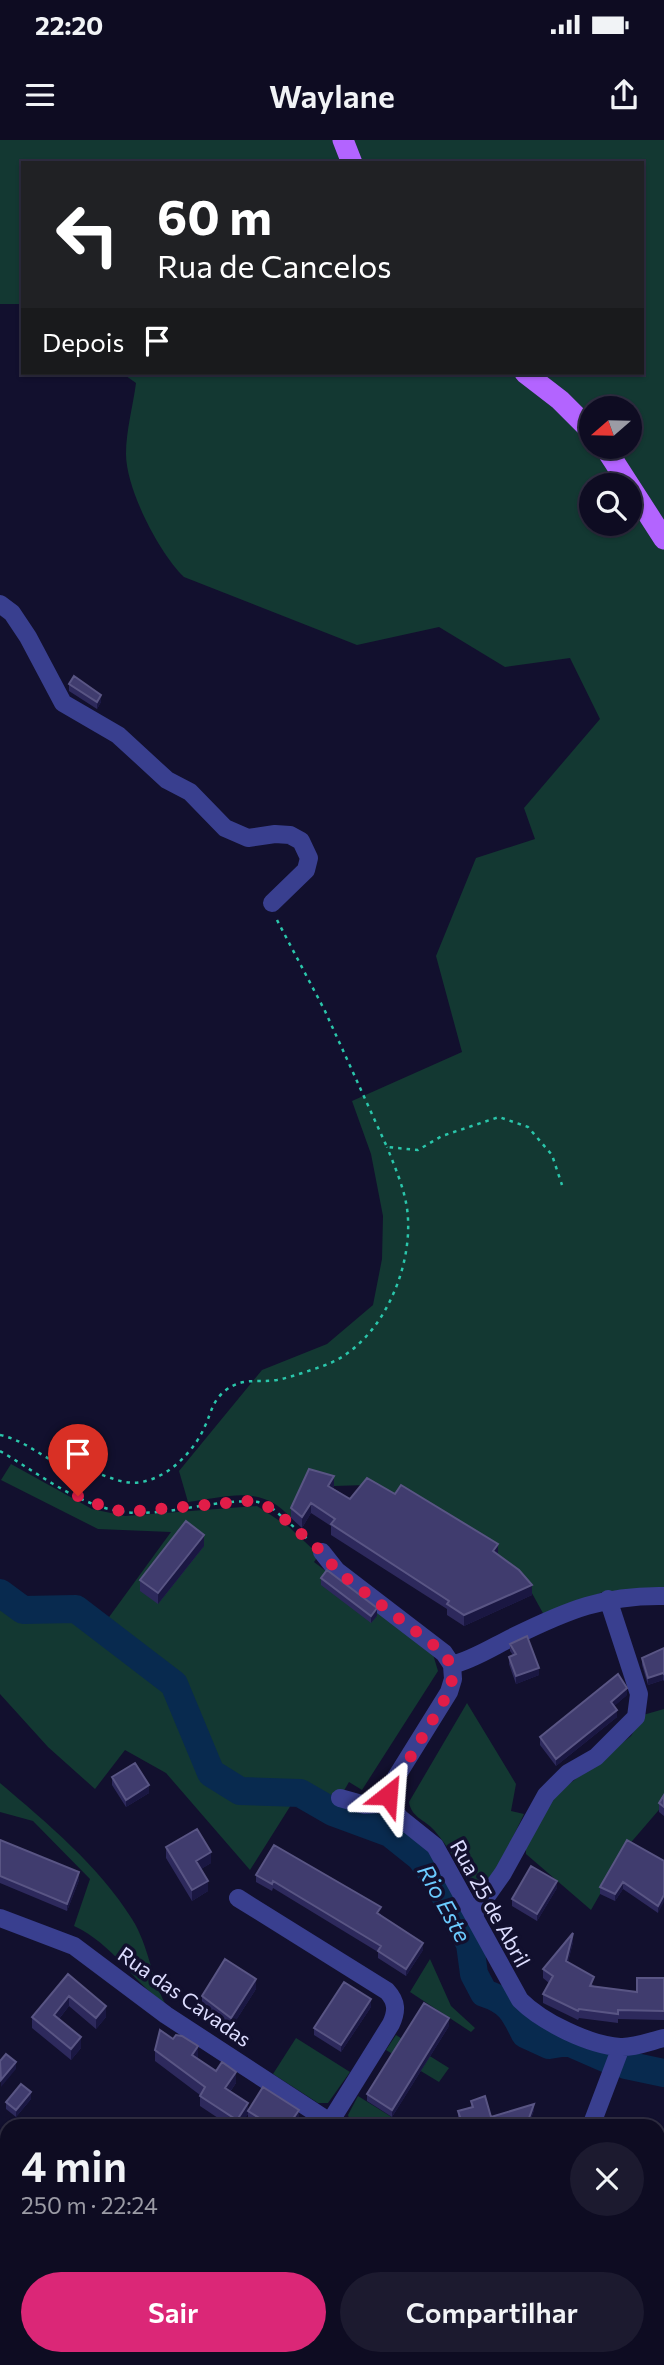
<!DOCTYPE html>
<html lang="pt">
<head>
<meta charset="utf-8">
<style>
	:root { --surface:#0e0c22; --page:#1c1a2f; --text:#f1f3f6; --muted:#9b9ba5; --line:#2e2c40; --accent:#db2777 }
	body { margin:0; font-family:Commissioner,sans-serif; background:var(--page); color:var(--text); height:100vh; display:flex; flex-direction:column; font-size:26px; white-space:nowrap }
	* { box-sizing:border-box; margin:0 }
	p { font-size:23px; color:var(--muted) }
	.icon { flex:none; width:38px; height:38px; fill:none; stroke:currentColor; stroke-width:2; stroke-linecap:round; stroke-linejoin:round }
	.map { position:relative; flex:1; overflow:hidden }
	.drawer { position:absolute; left:0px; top:1979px; width:665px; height:247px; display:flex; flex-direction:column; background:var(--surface); border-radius:21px 21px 0 0; box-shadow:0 2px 5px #0004,0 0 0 2px var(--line) }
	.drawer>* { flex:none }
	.guide { position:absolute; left:21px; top:21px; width:623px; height:214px; border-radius:0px; box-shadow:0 2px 5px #0004,0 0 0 2px var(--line); background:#202124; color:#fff; overflow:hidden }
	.needle { width:46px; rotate:250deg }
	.tools { position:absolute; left:579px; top:256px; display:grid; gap:14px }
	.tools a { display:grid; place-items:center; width:63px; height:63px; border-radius:50%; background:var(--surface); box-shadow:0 2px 5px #0004,0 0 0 2px var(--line); font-size:35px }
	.pin { position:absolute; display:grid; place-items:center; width:60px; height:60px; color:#fff; margin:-72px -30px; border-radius:50% 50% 50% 0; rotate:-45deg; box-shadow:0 0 7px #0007 }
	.pin .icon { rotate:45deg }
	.me { position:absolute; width:77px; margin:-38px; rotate:28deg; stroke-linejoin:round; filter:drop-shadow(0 0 5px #0008) }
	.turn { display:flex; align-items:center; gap:24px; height:147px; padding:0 21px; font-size:32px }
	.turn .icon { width:91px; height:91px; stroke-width:2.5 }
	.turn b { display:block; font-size:49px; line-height:60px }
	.then { display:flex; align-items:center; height:66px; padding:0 21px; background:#0003; gap:14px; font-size:26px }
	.round { display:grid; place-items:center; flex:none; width:74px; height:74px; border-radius:37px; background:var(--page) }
	.summary { display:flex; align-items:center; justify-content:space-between; height:119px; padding:0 21px }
	h1 { font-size:42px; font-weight:600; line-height:52px }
	.action { display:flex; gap:14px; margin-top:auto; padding:14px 21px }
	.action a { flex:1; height:80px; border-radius:42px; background:var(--accent); color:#fff; font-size:28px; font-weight:600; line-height:80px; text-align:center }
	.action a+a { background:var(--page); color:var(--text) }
	.status { display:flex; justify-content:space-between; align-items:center; height:49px; padding:0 35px; background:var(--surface); direction:ltr }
	.status svg { height:19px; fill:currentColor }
	header { display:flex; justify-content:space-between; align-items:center; height:91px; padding:0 21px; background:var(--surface); font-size:32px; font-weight:600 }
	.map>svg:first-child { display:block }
	.green { fill:#133832; fill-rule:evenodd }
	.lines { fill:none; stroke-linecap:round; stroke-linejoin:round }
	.river { stroke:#082a4f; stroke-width:28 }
	.street-tunnel { stroke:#302f4d; stroke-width:18; stroke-dasharray:18 9; stroke-linecap:butt }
	.path { stroke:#2ac6ab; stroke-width:2.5; stroke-dasharray:3.5 5; stroke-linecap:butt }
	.street { stroke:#393f8f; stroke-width:18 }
	.primary { stroke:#b364ff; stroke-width:21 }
	.wall { fill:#2d295c }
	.shaded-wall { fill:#1a1742 }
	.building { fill:#403c6e; stroke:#595584; stroke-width:2 }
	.route { stroke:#e11d48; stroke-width:12; stroke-dasharray:0 21.6 }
	.labels { text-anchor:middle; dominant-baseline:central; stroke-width:7; stroke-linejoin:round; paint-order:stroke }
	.street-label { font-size:21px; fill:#ddf; stroke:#12102e }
	.water-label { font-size:23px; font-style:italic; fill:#6bcbff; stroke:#12102e }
</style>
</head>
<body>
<div class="status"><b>22:20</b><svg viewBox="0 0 49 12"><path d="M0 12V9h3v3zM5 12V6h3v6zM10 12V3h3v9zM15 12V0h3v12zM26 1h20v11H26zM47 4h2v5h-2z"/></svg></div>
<header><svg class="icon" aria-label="menu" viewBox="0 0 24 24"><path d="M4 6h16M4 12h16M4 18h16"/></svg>Waylane<svg class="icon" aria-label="share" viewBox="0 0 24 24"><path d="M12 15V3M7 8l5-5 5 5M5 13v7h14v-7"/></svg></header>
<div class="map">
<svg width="664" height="2225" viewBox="0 0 664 2225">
	<rect width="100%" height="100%" fill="#12102e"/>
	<!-- green -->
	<path class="green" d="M0 0H664V1451L603 1452 544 1475 522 1435 401 1355 366 1345 334 1346 291 1378C261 1344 229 1357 188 1362L179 1331 262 1230 327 1204 373 1165 382 1119 383 1076 371 1014 352 961 462 912 436 816 476 718 535 699 524 668 600 579 570 518 505 527 439 487 357 505 184 437C159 413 126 349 126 314 126 291 133 266 136 243L122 233H642V23H23V164H0ZM592 268H630V306H592ZM592 345H630V383H592Z
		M11 1324 92 1369 125 1376 257 1366 289 1387 319 1415 314 1422 432 1511 438 1531 362 1650 349 1642 335 1666 301 1649 241 1643 215 1626 177 1539 104 1484 171 1392 98 1389 1 1340Z
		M0 1459 19 1475H74L170 1547 206 1634 238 1655 296 1657 250 1730 166 1633 125 1610 95 1649 48 1607 0 1554Z
		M467 1563 516 1644 511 1671 524 1674 499 1726 477 1754H473C463 1731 450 1709 434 1690 425 1680 411 1677 409 1662Z
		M664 1569V1664L627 1707 591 1770 526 1714V1706L546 1662 631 1596 643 1575Z
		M0 1643C47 1683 99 1726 132 1779 149 1806 151 1838 166 1865 132 1841 113 1804 74 1786L90 1739 33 1681 0 1672Z
		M430 1819 451 1866 475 1888 471 1892 410 1852Z
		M396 1895 449 1928 439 1942 386 1910Z
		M296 1898 350 1932 328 1963H318L273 1934Z
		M358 1956 398 1981 395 1986 351 1984 348 1975Z"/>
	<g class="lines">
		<!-- river -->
		<path class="river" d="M0 1453 23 1470 76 1469 174 1544 211 1633 240 1651 300 1653 333 1672 390 1693 420 1717 437 1740 470 1804 474 1834 484 1853C509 1861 514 1871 525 1894L549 1905 568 1902 607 1919
			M626 1925 664 1933"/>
		<!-- street-tunnel -->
		<path class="street-tunnel" d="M635 2219 644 2225"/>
		<!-- path -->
		<path class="path" d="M277 780 325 871 387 1007 418 1010 442 996 499 977 528 987 552 1015 562 1045
			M0 1295C24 1300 40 1316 62 1325 71 1328 79 1328 88 1330 109 1336 126 1348 149 1340 173 1333 196 1308 205 1286 212 1271 212 1261 226 1250 243 1237 257 1243 277 1240 292 1237 308 1231 323 1226 378 1207 411 1135 408 1079 407 1054 396 1030 387 1007
			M0 1311C38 1333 80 1367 125 1372 169 1377 214 1358 258 1362L272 1368 310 1401
			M618 2222 642 2219
			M361 2225 391 2219"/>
		<!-- street -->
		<path class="street" d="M0 464 12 473 28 497 63 563 118 595 167 640 190 652 225 688 248 698 275 694 290 695 301 701 309 718 306 730 272 763
			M322 1412 337 1431 444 1513 452 1525 453 1539 449 1552 390 1647 389 1663 400 1678 435 1706 520 1860C542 1882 589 1905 620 1907 634 1908 651 1901 664 1898
			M452 1525C475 1519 494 1506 515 1496 568 1470 604 1455 664 1456
			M340 1658 365 1665 389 1663
			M238 1758 387 1851C397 1862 397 1871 391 1884L330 1982
			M474 1774 503 1733 546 1655 568 1633 596 1617 636 1577 639 1554 608 1459
			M0 1778 74 1806 166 1875 336 1986
			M591 1986 621 1907
			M658 2219 664 2225"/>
		<!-- primary -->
		<path class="primary" d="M343 0 352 23
			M525 233 560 260 592 292
			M604 306 664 399
			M658 2178 664 2176
			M658 2199 664 2198
			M412 2225 444 2219
			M520 2225 552 2219"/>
	</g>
	<!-- wall -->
	<path class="wall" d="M69 544 101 562 97 569 69 551Z
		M334 1346 333 1348 350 1359 498 1414 532 1455 464 1486 447 1475V1469L331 1395V1386L311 1373 302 1388 291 1378V1368Z
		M204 1406 158 1464 140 1451V1440Z
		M321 1438 377 1476 371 1483 321 1445Z
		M510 1504 539 1535 516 1544 509 1524V1517L513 1515 510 1511Z
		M664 1508V1541L663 1540 648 1545 642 1525V1518Z
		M627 1555 614 1566 617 1577 556 1626 540 1605V1597Z
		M112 1637 149 1653 126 1667 112 1645Z
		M664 1655V1676L659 1672V1663Z
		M0 1700 79 1740 67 1771 0 1743Z
		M166 1707 211 1723 201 1729 208 1751 192 1761 166 1718Z
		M664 1721 658 1773 623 1749 615 1761 600 1754V1747Z
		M256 1735 381 1774V1775L423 1810 406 1836 378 1818V1812L273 1748 272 1751 256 1742Z
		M557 1748 537 1781 512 1766V1759Z
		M573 1802 568 1822 594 1846 637 1852 664 1838V1880L618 1879V1883L579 1878 578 1880 543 1863V1854L549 1843 543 1838V1829Z
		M68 1834 106 1877 96 1889 69 1866 59 1879 81 1908 71 1920 32 1888V1877Z
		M256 1849 231 1888 202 1866V1856Z
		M371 1867 341 1912 314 1895V1888Z
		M449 1886 392 1977 367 1961V1954Z
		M155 1910 198 1917 197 1918 216 1931 236 1943 230 1952 248 1974 239 1986H230L200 1966V1955L155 1921Z
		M31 1959 16 1977 6 1969V1962Z
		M471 1961 491 1977 534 1970 530 1982 539 1986H461L458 1978V1971L471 1967Z
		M248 1971 299 1981 295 1986H256L248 1981Z"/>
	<!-- shaded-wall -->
	<path class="shaded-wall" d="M101 555V562L97 569V562Z
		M334 1336V1346L328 1356V1346Z
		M311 1363V1373L302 1388V1377Z
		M204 1395V1406L158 1464V1453Z
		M498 1404V1415L493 1411Z
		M532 1445V1455L464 1486V1475Z
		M377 1468V1476L371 1483V1476Z
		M539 1528V1535L516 1544V1536Z
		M663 1533V1540L648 1545V1538Z
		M627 1548V1555L611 1569V1562Z
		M617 1570V1577L556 1626V1619Z
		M149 1645V1653L126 1667V1660Z
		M211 1712V1723L196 1732V1721Z
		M79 1732V1740L67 1771V1764Z
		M208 1741V1751L192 1761V1750Z
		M557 1741V1748L537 1781V1774Z
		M623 1742V1749L615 1761V1754Z
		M664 1755V1762L658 1773V1766Z
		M573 1793V1802L566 1830V1821Z
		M423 1803V1810L406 1836V1829Z
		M256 1839V1849L231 1888V1878Z
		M69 1856V1866L54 1885V1875Z
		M371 1859V1867L341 1912V1905Z
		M106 1866V1877L96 1889V1878Z
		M449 1878V1886L392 1977V1970Z
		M81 1897V1908L71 1920V1909Z
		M198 1906V1917L192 1926V1915Z
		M16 1922V1929L1 1947V1940Z
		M236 1932V1943L225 1959V1948Z
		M31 1952V1959L16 1977V1970Z
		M248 1963V1974L239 1986H237V1980Z
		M534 1964V1970L528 1986V1981Z
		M299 1970V1981L295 1986H288Z"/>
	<!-- building -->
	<path class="building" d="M74 536 101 555 97 562 69 544Z
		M309 1329 334 1336 328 1346 350 1359 367 1338 395 1354 401 1345 498 1404 493 1411 519 1430 532 1445 464 1475 447 1464 449 1461 331 1384 335 1379 311 1363 302 1377 291 1368Z
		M186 1381 204 1395 158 1453 140 1440Z
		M327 1430 377 1468 371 1476 321 1438Z
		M527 1496 539 1528 516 1536 509 1517 516 1514 510 1504Z
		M664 1508V1534L663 1533 648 1538 642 1518Z
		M618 1534 627 1548 611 1562 617 1570 556 1619 540 1597Z
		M135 1623 149 1645 126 1660 112 1637Z
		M664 1655V1667L659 1663Z
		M197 1689 211 1712 196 1721 208 1741 192 1750 166 1707Z
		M0 1700 79 1732 67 1764 0 1736Z
		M627 1700 664 1721V1755L658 1766 623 1742 615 1754 600 1747Z
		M274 1705 381 1767 377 1773 423 1803 406 1829 378 1811 381 1806 273 1741 272 1744 256 1735Z
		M531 1726 557 1741 537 1774 512 1759Z
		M573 1793 566 1821 594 1837 590 1846 637 1852V1838H664V1871L618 1870V1874L579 1869 578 1871 543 1854 553 1836 543 1829Z
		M225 1819 256 1839 231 1878 202 1856Z
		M68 1834 106 1866 96 1878 69 1856 54 1875 81 1897 71 1909 32 1877Z
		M344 1842 371 1859 341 1905 314 1888Z
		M424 1863 449 1878 392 1970 367 1954Z
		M160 1890 173 1899 176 1895 182 1896 198 1906 192 1915 216 1931 222 1922 236 1932 225 1948 248 1963 237 1980 200 1956 205 1947 155 1910Z
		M6 1914 16 1922 1 1940 0 1921Z
		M21 1944 31 1952 16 1970 6 1962Z
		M263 1947 299 1970 288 1986H272L248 1971Z
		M485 1956 491 1977 534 1964 528 1981 539 1986H463L458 1971 473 1967 471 1961Z
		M618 2220 620 2225H591Z"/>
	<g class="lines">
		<!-- route -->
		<path class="route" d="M78 1356 109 1369 127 1372 247 1361 272 1368 322 1412 337 1431 444 1513C453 1527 454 1536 449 1552L388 1655"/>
	</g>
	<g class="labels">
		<!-- street labels -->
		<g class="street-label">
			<text transform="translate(491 1763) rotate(61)">Rua 25 de Abril</text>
			<text transform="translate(185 1856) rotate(35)">Rua das Cavadas</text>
		</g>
		<!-- water labels -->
		<g class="water-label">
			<text transform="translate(445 1763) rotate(61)">Rio Este</text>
		</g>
	</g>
</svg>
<div class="tools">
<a><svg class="needle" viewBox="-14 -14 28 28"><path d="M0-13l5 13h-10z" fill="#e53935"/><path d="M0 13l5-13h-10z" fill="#9b9ba5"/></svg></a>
<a><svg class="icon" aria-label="search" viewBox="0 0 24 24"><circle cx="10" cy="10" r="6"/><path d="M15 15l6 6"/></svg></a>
</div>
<div class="pin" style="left:78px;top:1356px;background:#d93025"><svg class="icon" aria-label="arrive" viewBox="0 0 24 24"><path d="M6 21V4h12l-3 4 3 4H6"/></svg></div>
<svg class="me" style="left:388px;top:1655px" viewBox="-20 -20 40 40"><path d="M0-17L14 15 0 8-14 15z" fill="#e11d48" stroke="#fff" stroke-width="4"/></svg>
<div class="guide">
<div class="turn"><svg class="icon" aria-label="left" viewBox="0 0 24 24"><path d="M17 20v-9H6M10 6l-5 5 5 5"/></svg><div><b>60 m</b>Rua de Cancelos</div></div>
<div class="then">Depois<svg class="icon" aria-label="arrive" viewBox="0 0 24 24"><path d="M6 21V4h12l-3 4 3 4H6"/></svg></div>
</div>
<section class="drawer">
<div class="summary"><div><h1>4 min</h1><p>250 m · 22:24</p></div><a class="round"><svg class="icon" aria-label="close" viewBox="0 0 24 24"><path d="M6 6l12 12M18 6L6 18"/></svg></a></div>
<div class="action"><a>Sair</a><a>Compartilhar</a></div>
</section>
</div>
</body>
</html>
